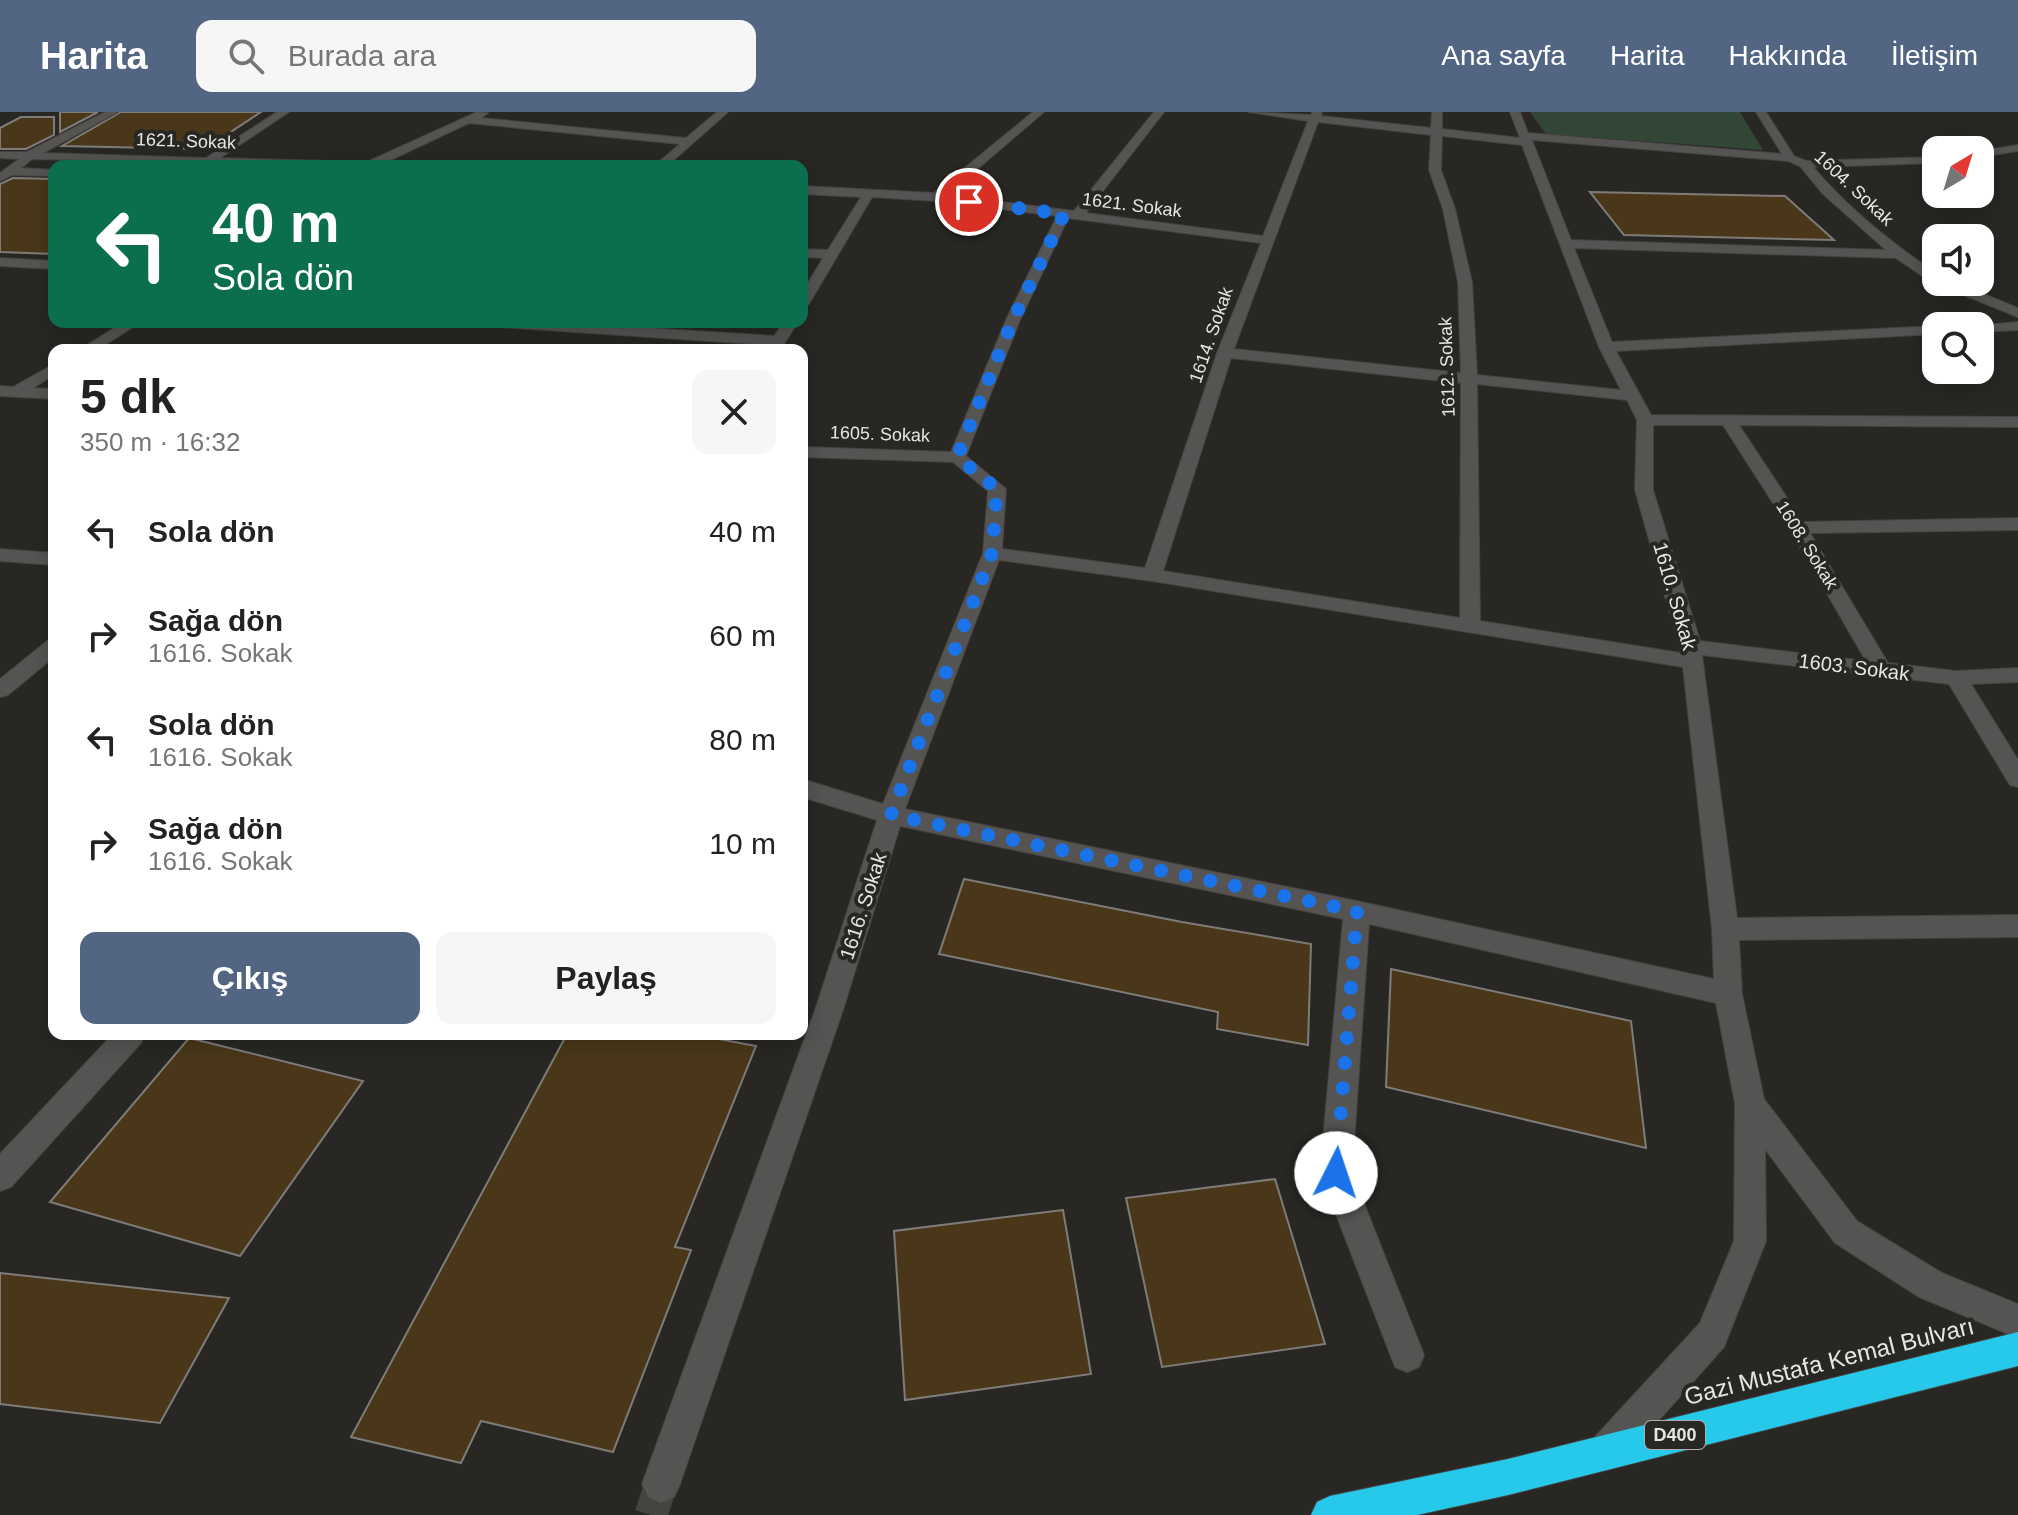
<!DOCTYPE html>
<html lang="tr">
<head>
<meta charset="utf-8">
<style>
	:root { --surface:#fff; --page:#f6f6f6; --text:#222; --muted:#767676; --accent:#526684 }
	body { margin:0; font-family:Helvetica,sans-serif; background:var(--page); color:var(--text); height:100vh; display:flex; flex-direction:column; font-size:30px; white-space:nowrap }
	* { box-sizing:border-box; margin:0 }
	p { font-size:26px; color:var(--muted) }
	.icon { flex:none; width:44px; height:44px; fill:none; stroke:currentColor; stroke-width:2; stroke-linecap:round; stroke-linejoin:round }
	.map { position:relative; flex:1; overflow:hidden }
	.details { position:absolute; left:48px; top:232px; width:760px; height:696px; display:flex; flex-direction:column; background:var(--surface); border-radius:16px; box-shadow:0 4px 20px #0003 }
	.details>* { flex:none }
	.top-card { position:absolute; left:48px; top:48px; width:760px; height:168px; border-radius:16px; box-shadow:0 4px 20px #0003; background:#0b6e4f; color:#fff; overflow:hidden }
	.needle { width:52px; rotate:38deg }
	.controls { position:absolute; left:1922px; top:24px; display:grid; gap:16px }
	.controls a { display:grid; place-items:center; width:72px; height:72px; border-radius:16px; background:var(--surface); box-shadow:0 4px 20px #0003; font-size:40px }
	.pin { position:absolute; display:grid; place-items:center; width:68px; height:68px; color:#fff; margin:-34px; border:4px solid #fff; border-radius:50%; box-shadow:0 2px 8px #0007 }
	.me { position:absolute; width:88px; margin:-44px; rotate:4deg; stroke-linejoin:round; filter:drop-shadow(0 0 6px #0008) }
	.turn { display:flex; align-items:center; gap:28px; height:168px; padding:0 32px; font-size:36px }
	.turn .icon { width:104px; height:104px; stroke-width:2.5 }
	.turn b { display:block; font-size:56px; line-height:68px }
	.round { display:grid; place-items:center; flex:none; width:84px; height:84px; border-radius:16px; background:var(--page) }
	.headline { display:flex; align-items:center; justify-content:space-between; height:136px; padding:0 32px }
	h1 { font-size:48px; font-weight:600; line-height:60px }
	.cta { display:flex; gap:16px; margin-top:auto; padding:16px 32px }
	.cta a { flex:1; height:92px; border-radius:16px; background:var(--accent); color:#fff; font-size:32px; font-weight:600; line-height:92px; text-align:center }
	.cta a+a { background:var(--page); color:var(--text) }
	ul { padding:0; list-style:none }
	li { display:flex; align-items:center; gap:24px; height:104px; padding:0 32px }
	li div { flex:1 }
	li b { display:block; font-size:30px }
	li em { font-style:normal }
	header { display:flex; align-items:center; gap:48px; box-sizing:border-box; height:112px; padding:0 40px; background:var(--accent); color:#fff }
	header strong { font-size:38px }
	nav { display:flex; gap:44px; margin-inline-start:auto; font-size:28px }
	.search { width:560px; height:72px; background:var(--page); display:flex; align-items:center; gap:20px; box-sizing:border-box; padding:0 28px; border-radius:16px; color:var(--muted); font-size:30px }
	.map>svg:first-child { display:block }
	.green { fill:#324636 }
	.building { fill:#4a3719; stroke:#7e7c79; stroke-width:2 }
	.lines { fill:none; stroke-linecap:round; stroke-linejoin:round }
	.minor-tunnel { stroke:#454441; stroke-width:33; stroke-dasharray:33 17; stroke-linecap:butt }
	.minor-casing { stroke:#444341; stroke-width:2 }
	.highway-casing { stroke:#444341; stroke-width:2 }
	.minor { fill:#565452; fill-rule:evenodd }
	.highway { fill:#27c9eb; fill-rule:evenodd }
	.route { stroke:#1a73e8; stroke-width:14; stroke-dasharray:0 25.2 }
	.labels { text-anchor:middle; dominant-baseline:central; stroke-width:8; stroke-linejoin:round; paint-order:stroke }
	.far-street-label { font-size:18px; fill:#e7e6e4; stroke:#282724 }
	.shield { fill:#282724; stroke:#aeadaa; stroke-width:2 }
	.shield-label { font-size:18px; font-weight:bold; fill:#e7e6e4 }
	.street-label { font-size:20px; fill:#e7e6e4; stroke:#282724 }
	.near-street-label { font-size:24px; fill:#e7e6e4; stroke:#282724 }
</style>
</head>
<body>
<header>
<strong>Harita</strong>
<div class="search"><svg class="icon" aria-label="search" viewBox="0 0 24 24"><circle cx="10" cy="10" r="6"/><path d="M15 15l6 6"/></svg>Burada ara</div>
<nav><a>Ana sayfa</a><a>Harita</a><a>Hakkında</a><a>İletişim</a></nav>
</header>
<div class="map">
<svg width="2018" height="1403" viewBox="0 0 2018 1403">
	<rect width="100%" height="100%" fill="#282724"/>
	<!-- green -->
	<path class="green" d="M1530 0H1740L1763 38 1546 22Z"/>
	<!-- building -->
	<path class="building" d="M60 0H98L60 20Z
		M121 0H261L205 37 62 34Z
		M21 5H54V23L26 37H0V16Z
		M13 66 54 67V142L0 140V72Z
		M1590 80 1785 84 1834 128 1624 123Z
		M964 767 1182 810 1311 832 1308 933 1217 917 1218 900 939 842Z
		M1391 857 1631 909 1646 1036 1386 975Z
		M567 922H692L756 934 675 1135 691 1138 613 1340 481 1309 461 1351 351 1325Z
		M189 926 363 969 240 1144 50 1090Z
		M1275 1067 1325 1232 1162 1255 1126 1086Z
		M1063 1098 1091 1262 905 1288 894 1119Z
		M0 1161 229 1186 160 1311 0 1292Z"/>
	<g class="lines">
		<!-- minor-tunnel -->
		<path class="minor-tunnel" d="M651 1403 661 1372"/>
		<defs>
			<path id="minor" d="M105 0H118L43 41 206 46 277 0H289L220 46 367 50 477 0 488 1 481 6 686 26 717 0H728L667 54H654L680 32 469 11 378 54 32 47 21 56 54 58V64L12 63 0 69V61L19 47 0 46V40H27Z
				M1033 0H1044L947 83 1074 99 1154 0H1164L1086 101 1263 124 1308 9 1248 0 1311 3 1312 0H1322L1321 4 1431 16 1432 0H1442V17L1520 26 1510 0H1520L1528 21 1782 42 1756 0H1766L1794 44 1806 49 1936 45V51L1813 55C1848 96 1891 131 1936 161V170H1955L2018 196V205L1931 170 1896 146 1574 136 1612 230 1936 214H1937L1936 222 1616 239 1651 303 2018 305V315L1739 313 1803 410 2018 406V418L1810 421 1888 551 1956 559 2018 556V570L1971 572 2018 648V675L2010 673 1949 572 1702 543 1737 806 2018 803V825L1739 828 1742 882 1764 987 1857 1109 1942 1161 2018 1192V1226L1919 1185 1835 1131 1765 1037 1766 1129 1724 1235 1619 1353 1606 1358 1593 1353 1588 1340 1593 1327 1700 1211 1734 1129 1735 992 1716 891 1369 812 1352 1061 1424 1243 1419 1255 1407 1260 1395 1255 1320 1061 1343 807 900 714 843 898 680 1372 674 1385 661 1391 648 1385 642 1372 815 898 877 708 802 685V667L883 692 983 441 988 379 953 350 802 345V335L951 340 1006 208 1057 104 937 89 872 85 809 192 802 196V181L823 146 802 145V137L828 138 861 85 802 82V74L934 81ZM1318 10 1431 23 1429 58 1443 97 1458 170 1461 261 1234 237ZM1442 24 1522 33 1599 235 1621 278 1477 263 1472 170 1455 97 1441 58ZM1532 28 1788 49 1800 54 1823 82 1886 138 1571 128ZM1068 106 1261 131 1217 241 1145 456 1002 437 1006 377 966 344 1020 208ZM1231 246 1461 271 1460 506 1163 459ZM1477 272 1627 288 1637 308 1635 378 1681 541 1480 509ZM1653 313H1723L1789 416 1866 549 1700 529 1653 378ZM999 448 1152 469 1683 555 1712 817 1714 867 1357 789 905 697Z
				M2018 33V39L1980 45V39Z
				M0 146 54 149V157L0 154Z
				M124 210H141L97 238H79Z
				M477 210H551L774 224 784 210H798L780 238H766L769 233 484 214Z
				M2018 210V218L1980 220V214H1974Z
				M54 252V263L33 276 54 277V287L0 284V274L13 275Z
				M0 437 54 441V453L0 449Z
				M54 527V545L8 583 0 585V567L47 529Z
				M113 922H145L141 931 11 1075 0 1079V1042Z"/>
			<path id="highway" d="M2018 1220V1254L1508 1383 1417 1403H1311L1317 1390 1330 1384 1508 1347Z"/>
		</defs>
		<!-- minor casing -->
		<use href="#minor" class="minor-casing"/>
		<!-- highway casing -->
		<use href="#highway" class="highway-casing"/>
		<!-- minor -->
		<use href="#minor" class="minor"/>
		<!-- highway -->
		<use href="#highway" class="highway"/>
	</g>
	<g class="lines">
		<!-- route -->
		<path class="route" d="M969 90 1064 102 1013 208 957 345 997 377 992 441 891 703 1357 799 1336 1061"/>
	</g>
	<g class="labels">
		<!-- far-street labels -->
		<g class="far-street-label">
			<text transform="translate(186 29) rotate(2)">1621. Sokak</text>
			<text transform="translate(1854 76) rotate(43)">1604. Sokak</text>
			<text transform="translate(1132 93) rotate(7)">1621. Sokak</text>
			<text transform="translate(1211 223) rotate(-71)">1614. Sokak</text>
			<text transform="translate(1447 255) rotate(-92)">1612. Sokak</text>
			<text transform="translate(880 322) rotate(2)">1605. Sokak</text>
			<text transform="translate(1807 433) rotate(58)">1608. Sokak</text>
		</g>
		<!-- shield labels -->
		<rect class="shield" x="1645" y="1309" width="60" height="28" rx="6"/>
		<g class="shield-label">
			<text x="1675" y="1323">D400</text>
		</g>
		<!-- street labels -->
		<g class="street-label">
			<text transform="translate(1675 484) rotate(74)">1610. Sokak</text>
			<text transform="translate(1854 555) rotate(7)">1603. Sokak</text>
			<text transform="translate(863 794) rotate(-72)">1616. Sokak</text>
		</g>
		<!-- near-street labels -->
		<g class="near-street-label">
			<text transform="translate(1829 1249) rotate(-14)">Gazi Mustafa Kemal Bulvarı</text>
		</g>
	</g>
</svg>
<div class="controls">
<a><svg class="needle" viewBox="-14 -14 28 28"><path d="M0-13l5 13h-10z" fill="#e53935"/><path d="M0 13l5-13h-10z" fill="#767676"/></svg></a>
<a><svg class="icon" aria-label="sound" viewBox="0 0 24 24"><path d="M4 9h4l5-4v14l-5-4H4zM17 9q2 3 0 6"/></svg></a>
<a><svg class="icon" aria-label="search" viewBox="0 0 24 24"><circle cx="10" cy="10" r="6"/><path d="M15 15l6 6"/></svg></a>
</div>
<div class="pin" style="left:969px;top:90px;background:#d93025"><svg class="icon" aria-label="arrive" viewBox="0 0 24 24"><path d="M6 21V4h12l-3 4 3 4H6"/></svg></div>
<svg class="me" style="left:1336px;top:1061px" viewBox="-20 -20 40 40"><circle r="19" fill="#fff"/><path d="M0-13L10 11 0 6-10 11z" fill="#1a73e8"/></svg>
<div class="top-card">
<div class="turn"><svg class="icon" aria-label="left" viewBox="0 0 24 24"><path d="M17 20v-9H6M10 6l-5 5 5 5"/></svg><div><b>40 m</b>Sola dön</div></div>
</div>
<section class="details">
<div class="headline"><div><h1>5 dk</h1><p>350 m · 16:32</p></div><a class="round"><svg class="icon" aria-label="close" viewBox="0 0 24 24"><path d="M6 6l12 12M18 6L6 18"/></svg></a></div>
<ul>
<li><svg class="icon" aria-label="left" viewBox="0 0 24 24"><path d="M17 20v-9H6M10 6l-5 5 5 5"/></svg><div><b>Sola dön</b></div><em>40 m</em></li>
<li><svg class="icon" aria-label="right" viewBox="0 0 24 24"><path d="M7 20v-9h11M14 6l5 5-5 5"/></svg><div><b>Sağa dön</b><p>1616. Sokak</p></div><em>60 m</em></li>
<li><svg class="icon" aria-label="left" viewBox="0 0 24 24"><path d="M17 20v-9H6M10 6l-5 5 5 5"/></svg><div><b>Sola dön</b><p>1616. Sokak</p></div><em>80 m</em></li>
<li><svg class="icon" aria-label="right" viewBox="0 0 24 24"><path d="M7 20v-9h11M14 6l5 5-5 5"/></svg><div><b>Sağa dön</b><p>1616. Sokak</p></div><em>10 m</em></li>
</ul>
<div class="cta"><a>Çıkış</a><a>Paylaş</a></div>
</section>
</div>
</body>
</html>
